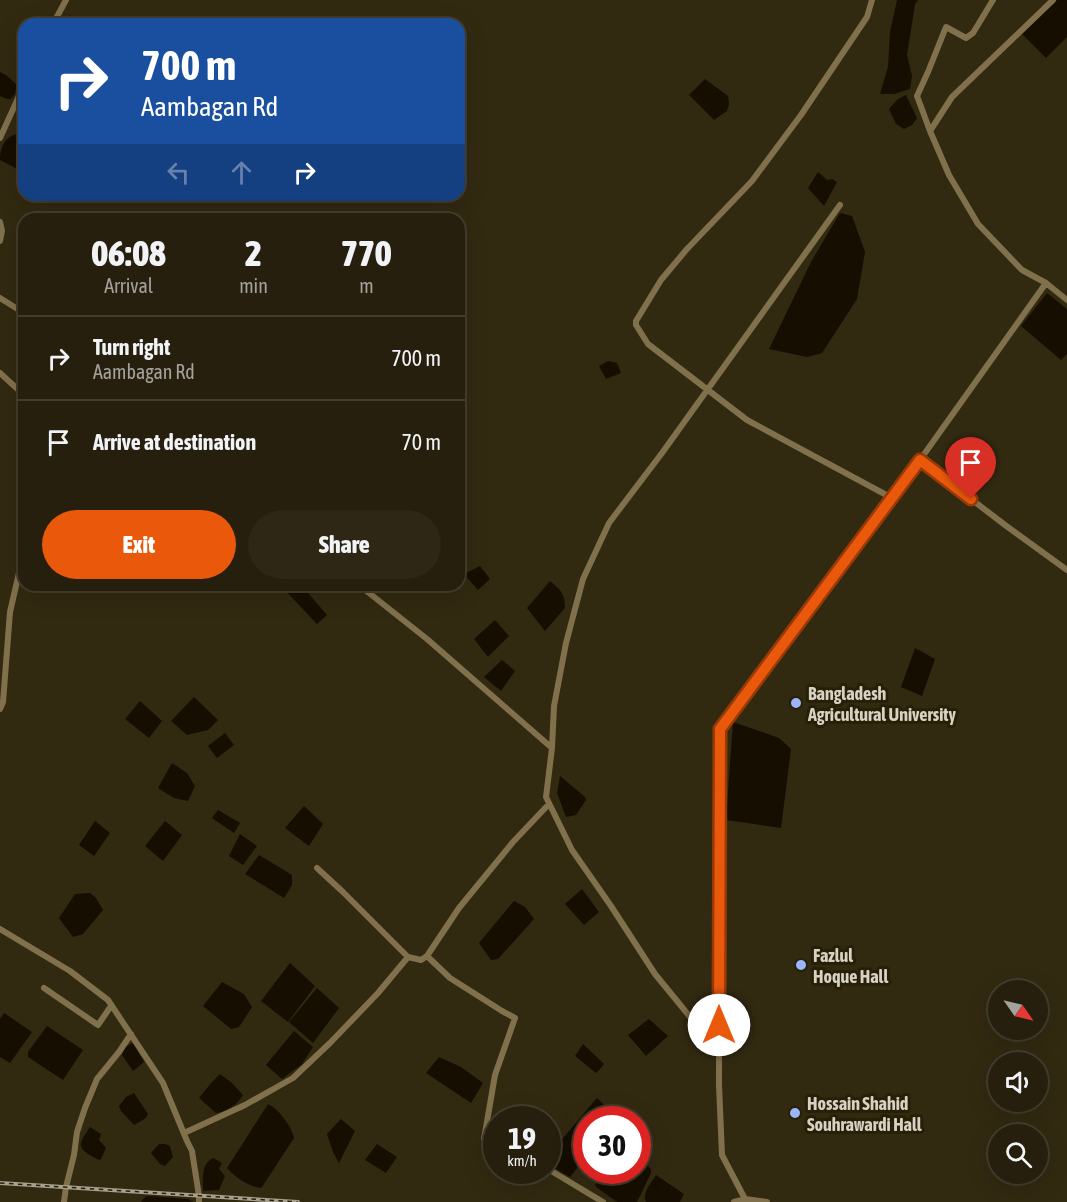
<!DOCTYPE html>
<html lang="en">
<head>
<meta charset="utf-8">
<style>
	:root { --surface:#261f0d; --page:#2e2716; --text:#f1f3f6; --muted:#a4a29d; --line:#423d2e; --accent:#ea580c }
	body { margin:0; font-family:"Asap Condensed",sans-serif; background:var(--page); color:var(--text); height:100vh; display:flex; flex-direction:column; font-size:22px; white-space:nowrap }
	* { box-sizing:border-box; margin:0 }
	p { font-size:20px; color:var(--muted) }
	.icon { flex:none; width:33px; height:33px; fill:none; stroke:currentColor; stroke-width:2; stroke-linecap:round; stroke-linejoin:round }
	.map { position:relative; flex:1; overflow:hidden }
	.details { position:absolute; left:18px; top:213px; width:447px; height:378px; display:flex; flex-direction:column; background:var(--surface); border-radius:18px; box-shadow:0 6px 24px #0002,0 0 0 2px var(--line) }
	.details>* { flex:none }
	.top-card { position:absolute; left:18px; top:18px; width:447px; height:183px; border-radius:18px; box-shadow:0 6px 24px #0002,0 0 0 2px var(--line); background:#1a4fa0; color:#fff; overflow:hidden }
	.needle { width:39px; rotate:124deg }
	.buttons { position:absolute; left:988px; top:980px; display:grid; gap:12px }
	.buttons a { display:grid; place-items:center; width:60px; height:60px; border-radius:50%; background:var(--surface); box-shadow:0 6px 24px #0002,0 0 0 2px var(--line); font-size:30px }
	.speed { position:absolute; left:483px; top:1106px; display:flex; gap:12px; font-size:30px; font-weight:700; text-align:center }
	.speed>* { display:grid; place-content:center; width:78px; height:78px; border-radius:50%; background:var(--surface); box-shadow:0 6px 24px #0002,0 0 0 2px var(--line); line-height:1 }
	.speed small { font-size:15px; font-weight:400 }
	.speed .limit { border:9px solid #d22; background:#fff; color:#111 }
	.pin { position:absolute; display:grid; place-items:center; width:51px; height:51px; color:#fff; margin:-62px -26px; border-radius:50% 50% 50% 0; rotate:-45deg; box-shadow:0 0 6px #0007 }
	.pin .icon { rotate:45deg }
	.me { position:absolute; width:66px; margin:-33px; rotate:0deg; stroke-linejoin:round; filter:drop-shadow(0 0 4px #0008) }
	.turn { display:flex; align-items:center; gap:21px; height:126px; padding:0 24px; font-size:27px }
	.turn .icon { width:78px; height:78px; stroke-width:2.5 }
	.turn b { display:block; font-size:42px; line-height:51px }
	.lanes { display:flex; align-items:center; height:57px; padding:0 24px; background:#0003; justify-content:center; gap:30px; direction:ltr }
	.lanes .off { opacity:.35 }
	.eta { display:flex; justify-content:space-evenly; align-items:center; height:102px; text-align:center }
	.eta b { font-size:36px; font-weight:800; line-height:42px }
	.primary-button { display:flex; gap:12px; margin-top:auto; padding:12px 24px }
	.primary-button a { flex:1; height:69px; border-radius:36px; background:var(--accent); color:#fff; font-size:24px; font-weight:800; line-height:69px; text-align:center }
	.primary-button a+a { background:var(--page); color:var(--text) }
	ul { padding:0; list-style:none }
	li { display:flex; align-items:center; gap:18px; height:84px; padding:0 24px; border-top:2px solid var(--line) }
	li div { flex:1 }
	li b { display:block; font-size:22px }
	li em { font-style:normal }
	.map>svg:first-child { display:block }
	.water { fill:#160e00 }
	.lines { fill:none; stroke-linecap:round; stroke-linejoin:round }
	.minor { stroke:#80714c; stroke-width:6 }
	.rail-casing { stroke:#a7a08f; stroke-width:4 }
	.rail { stroke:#281f07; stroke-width:1.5; stroke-dasharray:4.5; stroke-linecap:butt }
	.route-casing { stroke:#983908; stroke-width:15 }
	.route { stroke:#ea580c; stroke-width:10 }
	.poi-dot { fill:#9bb5fd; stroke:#281f07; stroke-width:2 }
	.labels { text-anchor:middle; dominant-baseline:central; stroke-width:6; stroke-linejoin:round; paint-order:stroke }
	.poi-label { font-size:18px; font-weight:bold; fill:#d8d2c4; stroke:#281f07; text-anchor:start }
</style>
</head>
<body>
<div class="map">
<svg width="1067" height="1202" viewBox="0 0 1067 1202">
	<rect width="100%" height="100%" fill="#322911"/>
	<!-- water -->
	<path class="water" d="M897 0H918L915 4 907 55 912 76 910 89 894 94H880L888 67 890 32Z
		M1057 0H1067V37L1046 58 1022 34Z
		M0 72 6 75 17 85 15 94 11 99H7L0 96Z
		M705 79 728 96 729 104 727 111 714 120 689 95Z
		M906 95 917 118 912 125 904 129 896 124 889 109 898 99Z
		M16 134 24 136V168L19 170 0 160C0 148 4 138 16 134Z
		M818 172 827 180 832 179 837 182 824 206 808 188Z
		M840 213 852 216 865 252 857 299 822 353 807 357 769 349 811 262Z
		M1047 293 1067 309V354L1061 360 1021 326Z
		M608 361 617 363 621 373 606 379 599 366Z
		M480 566 490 579 478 590 464 574Z
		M550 581C561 590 565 594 565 608L545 631 527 608Z
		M285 585H299L303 587 327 615 317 624 283 588Z
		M495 620 509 636 488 657 474 639Z
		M915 648 935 659 922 696 901 687Z
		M502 660 515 671 501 691 484 677Z
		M194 697 218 720 208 730 187 735 171 721Z
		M140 701 162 721 149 738 125 719Z
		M733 722 779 738 791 749 781 828 726 820Z
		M225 733 234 745 217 758 208 746Z
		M172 763 187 773 195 786 188 801 174 798 158 788Z
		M560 776 585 797 586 800 576 815 566 817 557 793Z
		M304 806 323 824 309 846 285 828Z
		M218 810 240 823 234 833 212 818Z
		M95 821 110 833 94 856 79 845Z
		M165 821 182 835 163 861 145 846Z
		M240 834 257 846 243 865 229 856Z
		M259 855 292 875V885L284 898 245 874Z
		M582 889 599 912 584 925 565 904Z
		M90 893 96 898 103 910 83 934 73 937 59 918 75 894Z
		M514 901 525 907 534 919 498 959 491 960 479 943Z
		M290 963 315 986 288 1022 261 1001Z
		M222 982 244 994 252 1007 239 1027 231 1029 203 1006Z
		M317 988 339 1008 313 1043 289 1022Z
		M4 1013 32 1032 10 1063 0 1057V1019Z
		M649 1019 668 1036 646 1056 628 1035Z
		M47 1026 83 1050 63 1080 28 1057V1052Z
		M294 1031 313 1047 302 1064 282 1079 266 1065Z
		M133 1043 144 1062 133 1071 122 1055 125 1047Z
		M583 1044 604 1064 601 1068 596 1073 575 1056Z
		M439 1057 461 1067 483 1083 471 1103 426 1073Z
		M220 1074 232 1083 243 1095C238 1104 227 1112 216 1113L199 1098 212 1082Z
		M134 1093 148 1114 146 1118 134 1125 121 1111 119 1106 126 1097Z
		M597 1098 615 1115 617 1119H586V1157L570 1177 548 1164V1156Z
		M268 1104C278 1108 292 1127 294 1138L262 1187 260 1188C246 1185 236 1178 227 1168Z
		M341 1119 355 1131 339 1163 333 1152 327 1134Z
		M90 1127 101 1134 99 1140 106 1148 101 1159 99 1160C78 1149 76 1147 90 1127Z
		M159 1144H165L170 1146 173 1157 165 1166 160 1164 151 1153Z
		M377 1144 397 1157 386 1173 365 1160Z
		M213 1158 222 1163 219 1169 225 1176 219 1190 204 1191 203 1190C203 1178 201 1164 213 1158Z
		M638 1158 651 1169V1173L637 1202H617L596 1187 595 1185 608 1170H638Z
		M656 1175 684 1194 680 1202H646C642 1193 651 1183 656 1175Z
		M148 1196 188 1199 193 1202H141L145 1197Z"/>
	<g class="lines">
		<!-- minor -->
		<path class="minor" d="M872 0 867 17 801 115 752 181 687 249 661 280 636 321V325L648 344 747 420 892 498
			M1053 0 952 97 930 131 949 175 978 224 1022 270 1046 283 1067 300
			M53 24 66 0
			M930 131 917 96 928 72 946 27 966 38 973 33 993 0
			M0 138 24 85
			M0 222 2 231 0 241
			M0 298 24 313
			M0 373 24 395
			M920 460 1005 525 1067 570
			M359 585 427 639 552 748 546 797 572 850 611 906 655 974 695 1023 719 1048
			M0 709 3 702 10 612 22 560 20 486 24 466
			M552 748 554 706 566 643 583 579 609 523 662 453 840 205
			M317 868 343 892 408 957 421 960 427 956 450 978 502 1011 515 1018 495 1075 484 1139 496 1144
			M0 929 70 971 108 1000 163 1083 187 1141 192 1151 199 1196V1202
			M427 956 459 908 513 842 549 804
			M44 988 98 1025 111 1006
			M184 1133 245 1105 293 1078 330 1043 378 993 408 957
			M548 1169 603 1202
			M64 1202 66 1187 74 1155 77 1132 85 1108 97 1079 119 1052 131 1034
			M734 1202 745 1199
			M767 1202 745 1199 722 1155 719 1085 720 729 920 460 1046 283"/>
		<defs>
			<path id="rail" d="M0 1183 298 1202"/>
		</defs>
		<!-- rail casing -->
		<use href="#rail" class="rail-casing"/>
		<!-- rail -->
		<use href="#rail" class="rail"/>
	</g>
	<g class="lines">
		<defs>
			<path id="route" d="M719 1025 720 729 920 460 971 499"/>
		</defs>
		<!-- route casing -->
		<use href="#route" class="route-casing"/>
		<!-- route -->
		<use href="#route" class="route"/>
	</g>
	<!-- markers -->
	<g class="poi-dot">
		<circle cx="796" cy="703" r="6"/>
		<circle cx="801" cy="965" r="6"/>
		<circle cx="795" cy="1113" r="6"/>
	</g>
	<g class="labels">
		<!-- poi labels -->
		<g class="poi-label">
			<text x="808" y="693">Bangladesh<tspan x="808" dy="21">Agricultural University</tspan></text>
			<text x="813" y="955">Fazlul<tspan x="813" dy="21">Hoque Hall</tspan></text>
			<text x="807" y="1103">Hossain Shahid<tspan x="807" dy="21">Souhrawardi Hall</tspan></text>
		</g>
	</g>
</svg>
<div class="buttons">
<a><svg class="needle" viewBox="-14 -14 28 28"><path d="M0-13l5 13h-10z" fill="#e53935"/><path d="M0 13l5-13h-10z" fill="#a4a29d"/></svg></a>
<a><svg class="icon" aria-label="sound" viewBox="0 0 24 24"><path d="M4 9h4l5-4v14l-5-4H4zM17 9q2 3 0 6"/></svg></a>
<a><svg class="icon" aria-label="search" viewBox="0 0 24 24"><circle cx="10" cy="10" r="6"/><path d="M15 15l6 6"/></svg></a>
</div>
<div class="speed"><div>19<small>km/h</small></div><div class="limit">30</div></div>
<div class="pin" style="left:971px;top:499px;background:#d93025"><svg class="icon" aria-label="arrive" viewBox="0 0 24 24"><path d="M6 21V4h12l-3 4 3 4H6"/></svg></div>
<svg class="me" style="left:719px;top:1025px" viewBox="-20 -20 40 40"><circle r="19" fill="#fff"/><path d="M0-13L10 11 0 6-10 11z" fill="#ea580c"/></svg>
<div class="top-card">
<div class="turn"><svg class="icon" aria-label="right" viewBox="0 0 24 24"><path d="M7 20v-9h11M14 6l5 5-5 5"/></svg><div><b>700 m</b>Aambagan Rd</div></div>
<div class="lanes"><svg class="icon off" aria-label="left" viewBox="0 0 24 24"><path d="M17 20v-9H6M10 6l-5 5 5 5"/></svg><svg class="icon off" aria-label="ahead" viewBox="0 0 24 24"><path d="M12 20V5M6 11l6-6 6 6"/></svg><svg class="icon" aria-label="right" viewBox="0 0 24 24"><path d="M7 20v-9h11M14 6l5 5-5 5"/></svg></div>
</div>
<section class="details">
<div class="eta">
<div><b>06:08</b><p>Arrival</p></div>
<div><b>2</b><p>min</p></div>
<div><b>770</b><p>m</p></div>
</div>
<ul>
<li><svg class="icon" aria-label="right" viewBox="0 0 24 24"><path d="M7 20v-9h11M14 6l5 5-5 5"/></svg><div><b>Turn right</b><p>Aambagan Rd</p></div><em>700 m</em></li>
<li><svg class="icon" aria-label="arrive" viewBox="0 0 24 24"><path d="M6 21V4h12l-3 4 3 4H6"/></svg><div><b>Arrive at destination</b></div><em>70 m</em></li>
</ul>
<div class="primary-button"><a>Exit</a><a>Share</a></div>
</section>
</div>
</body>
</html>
